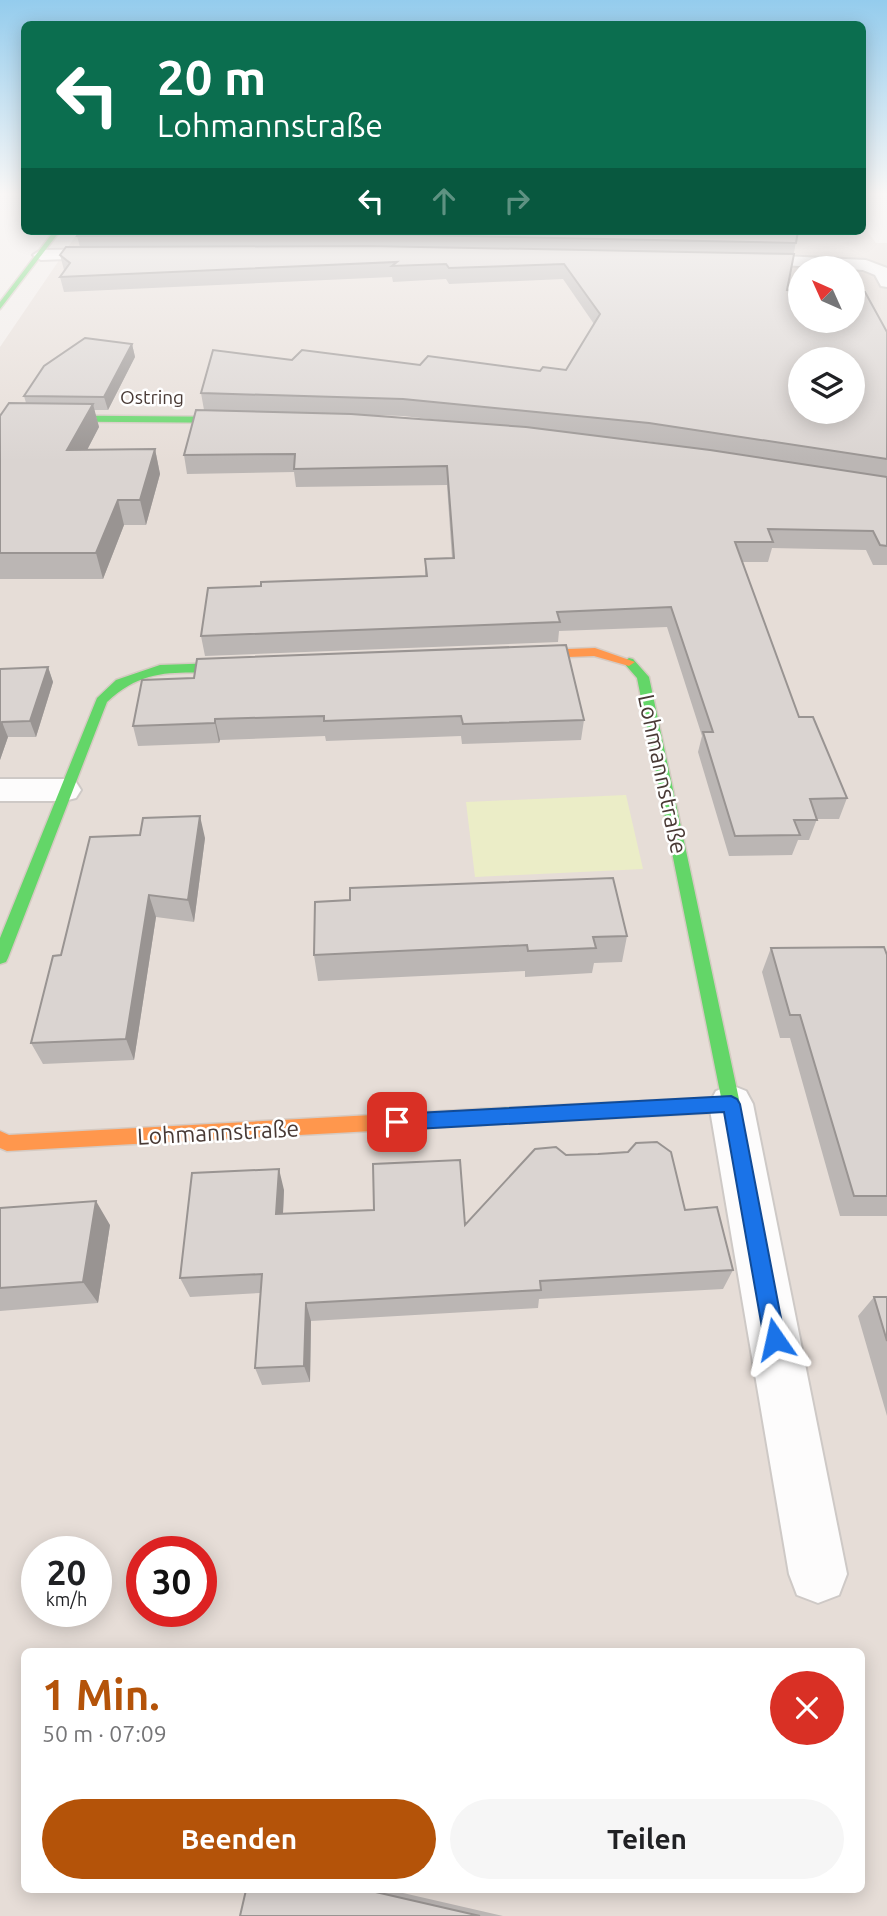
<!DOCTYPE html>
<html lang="de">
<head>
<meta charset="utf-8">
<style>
	:root { --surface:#fff; --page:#f6f6f6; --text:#202124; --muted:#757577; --accent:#b45309 }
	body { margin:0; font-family:Ubuntu,sans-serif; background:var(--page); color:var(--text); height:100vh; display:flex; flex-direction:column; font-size:26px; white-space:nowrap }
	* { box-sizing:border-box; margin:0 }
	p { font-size:23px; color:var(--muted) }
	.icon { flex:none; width:38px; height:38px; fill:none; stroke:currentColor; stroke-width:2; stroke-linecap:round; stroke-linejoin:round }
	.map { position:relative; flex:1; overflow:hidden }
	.drawer { position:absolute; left:21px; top:1648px; width:844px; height:245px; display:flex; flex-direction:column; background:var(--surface); border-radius:10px; box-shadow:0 4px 18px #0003 }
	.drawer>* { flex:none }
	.banner { position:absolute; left:21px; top:21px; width:845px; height:214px; border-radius:10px; box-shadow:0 4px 18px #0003; background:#0b6e4f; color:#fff; overflow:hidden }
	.needle { width:46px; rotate:315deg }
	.buttons { position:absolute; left:788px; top:256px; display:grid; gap:14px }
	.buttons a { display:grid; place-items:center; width:77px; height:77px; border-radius:50%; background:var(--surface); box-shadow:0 4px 18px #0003; font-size:35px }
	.speed { position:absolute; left:21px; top:1536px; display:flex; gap:14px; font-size:35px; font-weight:700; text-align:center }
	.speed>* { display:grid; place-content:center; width:91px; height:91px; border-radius:50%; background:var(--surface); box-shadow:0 4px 18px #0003; line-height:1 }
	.speed small { font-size:18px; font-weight:400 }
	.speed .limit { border:10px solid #d22; background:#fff; color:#111 }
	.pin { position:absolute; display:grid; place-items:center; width:60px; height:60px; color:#fff; margin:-30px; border-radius:14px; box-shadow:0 4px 10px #0006 }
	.me { position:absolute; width:77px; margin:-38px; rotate:349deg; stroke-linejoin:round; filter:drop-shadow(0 0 5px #0008) }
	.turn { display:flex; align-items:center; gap:24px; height:147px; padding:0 21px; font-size:32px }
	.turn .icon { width:91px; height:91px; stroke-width:2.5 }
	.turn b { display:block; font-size:49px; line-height:60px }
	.lanes { display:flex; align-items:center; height:66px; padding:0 21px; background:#0003; justify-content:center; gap:35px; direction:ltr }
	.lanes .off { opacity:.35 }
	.round { display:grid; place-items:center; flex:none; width:74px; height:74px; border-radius:37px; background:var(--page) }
	.overview { display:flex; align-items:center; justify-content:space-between; height:119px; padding:0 21px }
	h1 { font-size:42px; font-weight:600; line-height:52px; color:var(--accent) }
	.button { display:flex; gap:14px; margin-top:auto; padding:14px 21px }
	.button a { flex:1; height:80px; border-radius:42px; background:var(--accent); color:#fff; font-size:28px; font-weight:600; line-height:80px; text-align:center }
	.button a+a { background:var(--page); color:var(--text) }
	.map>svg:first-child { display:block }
	.residential { fill:#e6ddd7; fill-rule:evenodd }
	.green { fill:#ebedc7 }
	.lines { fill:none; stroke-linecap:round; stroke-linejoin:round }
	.street-casing { stroke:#cec9c6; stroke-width:4 }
	.fast-casing { stroke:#d5cac2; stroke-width:3 }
	.slow-casing { stroke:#d5cac2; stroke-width:3 }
	.street { fill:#fdfcfc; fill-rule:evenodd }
	.fast { fill:#63d668; fill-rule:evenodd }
	.slow { fill:#ff974d; fill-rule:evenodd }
	.wall { fill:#bbb6b4; fill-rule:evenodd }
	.shaded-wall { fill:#999492 }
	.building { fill:#dad4d1; stroke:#999492; stroke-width:2; fill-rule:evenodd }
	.route { fill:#1a73e8; stroke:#114b97; stroke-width:2 }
	.labels { text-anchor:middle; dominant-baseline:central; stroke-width:5; stroke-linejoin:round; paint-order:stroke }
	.far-street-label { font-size:19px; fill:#493a35; stroke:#fff }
	.street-label { font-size:23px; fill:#493a35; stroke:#fff }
</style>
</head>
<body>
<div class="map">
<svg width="887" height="1916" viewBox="0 0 887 1916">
	<rect width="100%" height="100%" fill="#f2edea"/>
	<!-- residential -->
	<path class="residential" d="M863 225 876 243H887V1916H0V347L79 231H863ZM800 268H852V320H800ZM800 359H852V411H800ZM37 1552H96V1612H37ZM142 1552H201V1612H142ZM24 1652H861V1890H24Z"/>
	<!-- green -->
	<path class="green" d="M626 795 643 869 475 877 466 802Z"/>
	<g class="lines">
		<defs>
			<path id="street" d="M112 249 120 254 118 257 41 260 33 255 41 250Z
				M739 254 866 260 887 268V287L881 286 875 275 863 270 733 262 731 259Z
				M0 779H64L76 782 81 790 76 798 64 801H0Z
				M731 1085 746 1091 753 1104 847 1574 839 1595 818 1603 797 1595 789 1574 709 1104 716 1091Z"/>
			<path id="fast" d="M54 231H60L0 309V302Z
				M0 415 245 417 249 420 245 423 0 421Z
				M629 658 633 659 649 677 740 1104 737 1109 731 1112 481 1125 475 1122 472 1117 475 1112 481 1109 721 1097 637 678 623 662Z
				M247 662 253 666 251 669C195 680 154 657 107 702L8 958 6 962 0 964V938L97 698 116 680 160 665Z"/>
			<path id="slow" d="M595 648 635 662 629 666 594 656 517 659 511 655 517 651Z
				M481 1109 487 1112 490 1117 487 1122 481 1125 7 1151 0 1148V1131L9 1135Z"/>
		</defs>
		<!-- street casing -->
		<use href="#street" class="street-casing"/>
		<!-- fast casing -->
		<use href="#fast" class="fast-casing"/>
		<!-- slow casing -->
		<use href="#slow" class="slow-casing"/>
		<!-- street -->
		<use href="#street" class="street"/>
		<!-- fast -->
		<use href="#fast" class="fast"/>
		<!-- slow -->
		<use href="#slow" class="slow"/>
	</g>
	<!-- wall -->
	<path class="wall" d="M798 231 787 290 887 332V565H873L866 550 772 548 768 562H742L799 717 847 798 839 819H817L809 840H798L792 855 729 856 698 752 702 736 667 627 559 631 558 642 205 656 201 636 261 586 425 576V559L452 558 447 485 296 487 294 472 187 474 184 455 204 410 201 393 292 360 540 371 566 370 594 324 563 279 449 284 446 279 393 282 392 277 64 292 60 277 64 270 60 255 80 247 77 236ZM374 415 403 416 456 422ZM604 437 646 441 677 446Z
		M132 344 135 357 108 410H94L99 427 87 450 155 449 160 474 146 525H124L103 579H0V416L26 403 24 396Z
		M48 667 53 682 36 737H8L0 760V669Z
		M142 680 584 720 581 740 462 744 461 736 326 741 325 736 220 740 219 743 138 746 133 726Z
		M205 838 194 922 156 917 134 1060 43 1064 31 1043 61 955Z
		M315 902 627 936 622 962 594 963 592 973 525 977V971L318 981 314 955Z
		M771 948 887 955V1216H840L790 1038H780L762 972Z
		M566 1155 685 1210 733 1270 723 1289 539 1299 538 1308 311 1321 310 1382 262 1385 255 1368 260 1293 190 1297 180 1278 284 1190 283 1213 465 1225Z
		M0 1208 110 1225 98 1303 0 1311Z
		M874 1297H887V1416L858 1316Z
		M246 1890H390L503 1916H240Z"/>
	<!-- shaded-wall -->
	<path class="shaded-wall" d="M132 344 135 357 108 410 104 397Z
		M93 404 99 427 74 475 67 450Z
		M155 449 160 474 146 525 140 500Z
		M118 500 124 525 103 579 96 553Z
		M48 667 53 682 36 737 30 721Z
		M215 719 220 740 219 743 215 723Z
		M2 722 8 737 0 760V728Z
		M200 816 205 838 194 922 188 900Z
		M149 895 156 917 134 1060 126 1039Z
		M279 1169 284 1190 282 1234 276 1214Z
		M96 1201 110 1225 98 1303 83 1282Z
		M306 1303 311 1321 310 1382 304 1366Z"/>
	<!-- building -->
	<path class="building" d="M80 231H798L796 243 370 234 77 236Z
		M369 246 794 254 787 290 800 291V320H852V292H865L887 332V459L649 423 403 399 201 393 213 350 292 360 302 350 420 365 428 356 540 371 543 367 566 370 600 314 564 264 449 268 446 264 392 266 397 262 60 277 70 263 60 255 66 247ZM800 359H852V411H800Z
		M85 338 132 344 104 397 24 396 44 366Z
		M9 403 93 404 67 450 155 449 140 500H118L96 553H0V416Z
		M196 410 351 414 526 427 710 450 887 477V546L880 545 873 531 768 529 773 542H735L799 717H813L847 798 810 799 817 820H794L800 835 735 836 703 732H713L671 607 557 612 560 622 201 636 208 588 261 586V582L427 576 425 559 454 558 447 466 294 469 295 454 184 455Z
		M566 645 584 720 463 724 461 716 324 721V716L215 719V723L133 726 142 680 194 678 197 659Z
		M48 667 30 721 2 722 0 728V669Z
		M200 816 188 900 149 895 126 1039 31 1043 53 956 61 955 90 837 140 835 143 818Z
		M613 878 627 936 593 937 596 948 528 951 527 945 314 955 315 902 350 900V888Z
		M884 947 887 955V1196H854L800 1015H790L771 948Z
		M657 1142 671 1152 685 1210 717 1207 733 1270 540 1281 541 1290 306 1303 304 1366 255 1368 262 1274 180 1278 192 1173 279 1169 276 1214 374 1210 373 1164 460 1160 465 1225 535 1149 556 1147 566 1155 598 1154 628 1152 636 1143Z
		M96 1201 83 1282 0 1288V1208Z
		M874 1297H887V1341Z
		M246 1890H367L480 1916H240Z"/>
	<!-- sky -->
	<linearGradient id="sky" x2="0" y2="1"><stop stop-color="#94cced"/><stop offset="0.42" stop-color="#f9f7f6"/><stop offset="1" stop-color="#f9f7f6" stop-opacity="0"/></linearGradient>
	<rect width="887" height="462" fill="url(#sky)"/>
	<!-- route -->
	<path class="route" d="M731 1096 737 1099 740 1104 785 1339 782 1346 775 1349 767 1346 764 1339 724 1112 397 1130 391 1127 388 1122 391 1116 397 1114Z"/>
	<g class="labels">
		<!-- far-street labels -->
		<g class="far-street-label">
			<text x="152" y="397">Ostring</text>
		</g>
		<!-- street labels -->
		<g class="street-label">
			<text transform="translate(663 774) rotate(78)">Lohmannstraße</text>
			<text transform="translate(218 1132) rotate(-3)">Lohmannstraße</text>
		</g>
	</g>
</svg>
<div class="buttons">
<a><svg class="needle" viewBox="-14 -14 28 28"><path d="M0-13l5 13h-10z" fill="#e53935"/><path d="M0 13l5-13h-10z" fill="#757577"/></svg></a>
<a><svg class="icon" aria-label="layers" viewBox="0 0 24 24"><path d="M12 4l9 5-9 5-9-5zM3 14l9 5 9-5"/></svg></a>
</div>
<div class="speed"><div>20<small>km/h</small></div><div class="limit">30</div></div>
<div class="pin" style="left:397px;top:1122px;background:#d93025"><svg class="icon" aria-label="arrive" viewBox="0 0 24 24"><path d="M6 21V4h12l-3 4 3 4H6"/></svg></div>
<svg class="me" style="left:775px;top:1339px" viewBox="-20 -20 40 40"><path d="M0-17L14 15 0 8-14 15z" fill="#1a73e8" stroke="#fff" stroke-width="4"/></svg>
<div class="banner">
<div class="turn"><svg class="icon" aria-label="left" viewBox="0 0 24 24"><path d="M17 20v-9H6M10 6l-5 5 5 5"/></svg><div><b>20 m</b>Lohmannstraße</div></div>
<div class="lanes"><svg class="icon" aria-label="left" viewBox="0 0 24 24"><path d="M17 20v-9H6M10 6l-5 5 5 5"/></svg><svg class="icon off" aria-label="ahead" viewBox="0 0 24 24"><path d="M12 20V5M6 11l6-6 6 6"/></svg><svg class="icon off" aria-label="right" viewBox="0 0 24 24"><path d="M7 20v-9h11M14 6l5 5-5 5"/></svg></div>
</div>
<section class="drawer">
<div class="overview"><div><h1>1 Min.</h1><p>50 m · 07:09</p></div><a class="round" style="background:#d93025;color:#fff"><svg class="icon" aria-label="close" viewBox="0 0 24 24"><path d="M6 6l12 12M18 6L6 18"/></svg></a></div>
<div class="button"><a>Beenden</a><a>Teilen</a></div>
</section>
</div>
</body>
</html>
